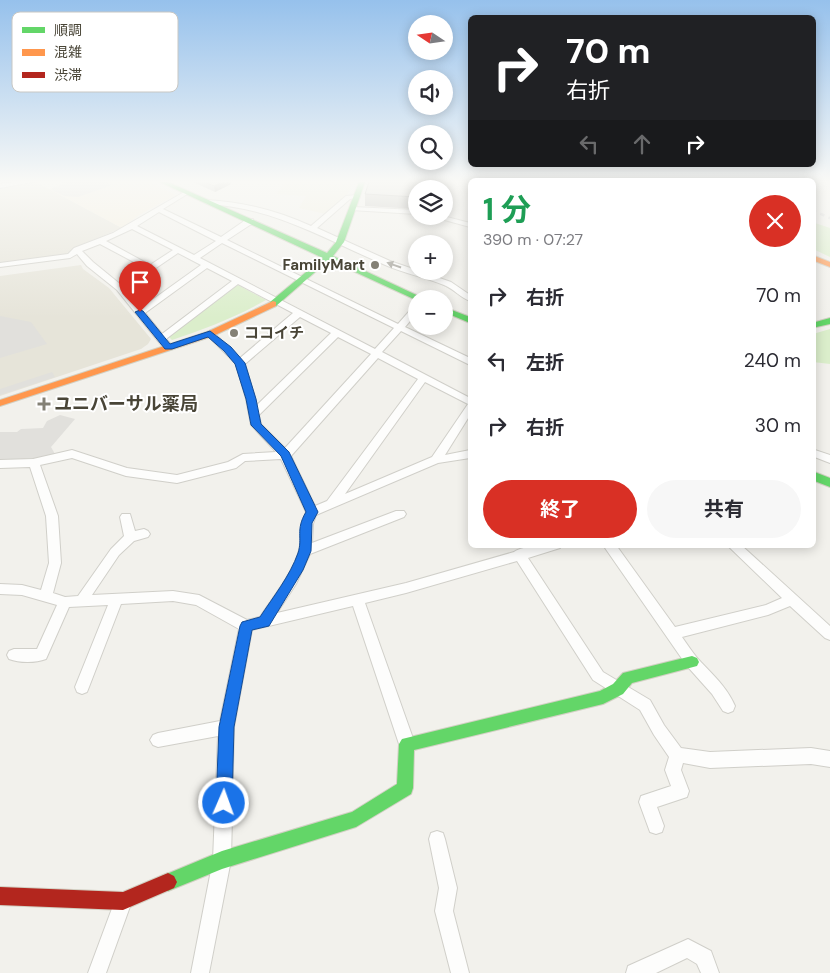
<!DOCTYPE html>
<html lang="ja">
<head>
<meta charset="utf-8">
<style>
	:root { --surface:#fff; --page:#f7f7f7; --text:#2b2b33; --muted:#7c7c81; --accent:#d93025 }
	body { margin:0; font-family:"DM Sans","Noto Sans JP",sans-serif; background:var(--page); color:var(--text); height:100vh; display:flex; flex-direction:column; font-size:19px; white-space:nowrap }
	* { box-sizing:border-box; margin:0 }
	p { font-size:16px; color:var(--muted) }
	.icon { flex:none; width:28px; height:28px; fill:none; stroke:currentColor; stroke-width:2; stroke-linecap:round; stroke-linejoin:round }
	.map { position:relative; flex:1; overflow:hidden }
	.sheet { position:absolute; left:468px; top:178px; width:348px; height:370px; display:flex; flex-direction:column; background:var(--surface); border-radius:8px; box-shadow:0 2px 12px #0003 }
	.sheet>* { flex:none }
	.top-card { position:absolute; left:468px; top:15px; width:348px; height:152px; border-radius:8px; box-shadow:0 2px 12px #0003; background:#202124; color:#fff; overflow:hidden }
	.needle { width:32px; rotate:283deg }
	.controls { position:absolute; left:408px; top:15px; display:grid; gap:10px }
	.controls a { display:grid; place-items:center; width:45px; height:45px; border-radius:50%; background:var(--surface); box-shadow:0 2px 12px #0003; font-size:25px }
	.pin { position:absolute; display:grid; place-items:center; width:42px; height:42px; color:#fff; margin:-51px -21px; border-radius:50% 50% 50% 0; rotate:-45deg; box-shadow:0 0 5px #0007 }
	.pin .icon { rotate:45deg }
	.me { position:absolute; width:55px; margin:-28px; rotate:2deg; stroke-linejoin:round; filter:drop-shadow(0 0 4px #0008) }
	.turn { display:flex; align-items:center; gap:18px; height:105px; padding:0 15px; font-size:22px }
	.turn .icon { width:65px; height:65px; stroke-width:2.5 }
	.turn b { display:block; font-size:35px; line-height:42px }
	.lanes { display:flex; align-items:center; height:48px; padding:0 15px; background:#0003; justify-content:center; gap:25px; direction:ltr }
	.lanes .off { opacity:.35 }
	.round { display:grid; place-items:center; flex:none; width:52px; height:52px; border-radius:26px; background:var(--page) }
	.head { display:flex; align-items:center; justify-content:space-between; height:85px; padding:0 15px }
	h1 { font-size:30px; font-weight:700; line-height:38px; color:#1e9e55 }
	.cta { display:flex; gap:10px; margin-top:auto; padding:10px 15px }
	.cta a { flex:1; height:58px; border-radius:30px; background:var(--accent); color:#fff; font-size:20px; font-weight:700; line-height:58px; text-align:center }
	.cta a+a { background:var(--page); color:var(--text) }
	ul { padding:0; list-style:none }
	li { display:flex; align-items:center; gap:15px; height:65px; padding:0 15px }
	li div { flex:1 }
	li b { display:block; font-size:19px }
	li em { font-style:normal }
	.map>svg:first-child { display:block }
	.residential { fill:#e6e4d9 }
	.commercial { fill:#f5efdf }
	.education { fill:#f0eede }
	.green { fill:#dbeecb }
	.parking { fill:#e1e0dc }
	.lines { fill:none; stroke-linecap:round; stroke-linejoin:round }
	.street-casing { stroke:#d0cfc9; stroke-width:2 }
	.fast-casing { stroke:#d2d0c3; stroke-width:2 }
	.slow-casing { stroke:#d2d0c3; stroke-width:2 }
	.jam-casing { stroke:#d2d0c3; stroke-width:2 }
	.street { fill:#fdfdfc; fill-rule:evenodd }
	.fast { fill:#63d668; fill-rule:evenodd }
	.slow { fill:#ff974d; fill-rule:evenodd }
	.jam { fill:#b3261e; fill-rule:evenodd }
	.rail { stroke:#dadad9; stroke-width:2.5; stroke-dasharray:4.5 4.5; stroke-linecap:butt }
	.wall { fill:#bdbbb6 }
	.shaded-wall { fill:#9a9994 }
	.building { fill:#dcdad4; stroke:#9a9994 }
	.oneway { fill:#9a9890 }
	.route { fill:#1a73e8; stroke:#114b97 }
	.poi-dot { fill:#848176; stroke:#fff; stroke-width:2 }
	.labels { text-anchor:middle; dominant-baseline:central; stroke-width:4; stroke-linejoin:round; paint-order:stroke }
	.far-poi-label { font-size:15px; font-weight:bold; fill:#494537; stroke:#fff; text-anchor:end }
	.poi-label { font-size:18px; font-weight:bold; fill:#494537; stroke:#fff; text-anchor:start }
	.key { fill:#fff; stroke:#c8c7c3; stroke-width:1 }
	.key-label { font-size:14px; fill:#494537 }
</style>
</head>
<body>
<div class="map">
<svg width="830" height="973" viewBox="0 0 830 973">
	<rect width="100%" height="100%" fill="#f2f1ec"/>
	<!-- residential -->
	<path class="residential" d="M36 182 122 228 75 247 66 254 0 263V188Z
		M81 265 83 269 109 288 151 339 148 344 141 349 0 396V276Z"/>
	<!-- commercial -->
	<path class="commercial" d="M60 182H149L176 195 139 215 122 228 49 189 63 184Z"/>
	<!-- education -->
	<path class="education" d="M285 182H353L347 195 326 214 299 208 306 196 276 194Z"/>
	<!-- green -->
	<path class="green" d="M812 222 830 228V257L813 249Z
		M238 285 266 300C236 317 205 329 172 340L169 337 234 286Z
		M830 329V364L813 362V334Z"/>
	<!-- parking -->
	<path class="parking" d="M62 182H105L112 185 78 197 64 196 50 189 64 184Z
		M0 316 31 322 47 344 0 358Z
		M52 372 55 377 0 395V389Z
		M60 415 75 419 51 447 55 454 26 461 0 459V432H17L21 429 43 428 47 421Z"/>
	<g class="lines">
		<defs>
			<path id="street" d="M15 182H32L0 188V184Z
				M184 192 189 193 163 209 221 237 247 219H253V223L227 240 398 324 413 307H416V314L405 327 470 358V365L401 331 382 352 470 398V415L445 455 470 450V458L438 463 316 515 313 524 312 543 396 511H404L406 514 404 517 310 554 296 584 277 613 406 583 514 552C523 545 550 545 562 545L560 548 528 558 603 672 650 700 664 725 681 748 710 752 811 748 830 751V767L811 764 710 768 683 763 681 770 689 791 687 797 657 807 664 826 662 832 656 834 650 832 639 802 641 796 671 786 665 770 669 757 654 735 640 710 593 680 517 561 406 593 365 603 415 744 412 749 407 751 402 749 399 744 353 606 252 630 234 727 231 860 209 973H191L213 860 218 736 158 747 153 745 150 740 153 735 158 733 220 721 239 629 196 605 173 601 121 604 89 687 87 692 82 694 77 692 75 687 108 605 69 607 46 659C36 663 19 663 9 659L7 655 9 651 14 649H37L57 605 22 595 0 594V584L22 585 41 590 49 563 46 516 30 467 0 468V460L33 459 72 450 127 468 177 475 228 462 243 454 276 452 251 425 246 399 236 364 206 334 207 332H213L240 358 293 313 238 284 166 339 173 347 168 350 165 349 158 341 117 290 87 266 77 254 70 258 0 267V263L68 254 74 248 113 233ZM159 212 216 241 194 255 137 226ZM132 229 173 250 150 265 106 241ZM222 243 394 328 375 349 200 258ZM100 244 145 268 120 284 93 262 82 251ZM178 253 201 265 141 308 125 289ZM207 268 232 281 162 334 145 313ZM300 317 331 333 257 405 245 364ZM338 337 371 354 285 448 261 424 259 415ZM378 358 418 379 327 501 315 506 291 456ZM425 382 468 404 432 457 345 494ZM72 458 126 476 177 483 236 468 245 461 281 459 306 512C299 526 303 539 298 554 290 577 273 597 260 617L247 620 199 595 173 591 92 595 119 555 134 541 148 537 150 534 148 531 144 529 135 531 130 514H122L120 517 124 536 111 549 78 596 65 597 53 593 61 563 58 516 40 465Z
				M346 196 357 195 360 197 350 199 317 228 390 261 451 282 470 295V301C461 298 454 289 444 285 424 277 403 273 383 264 322 238 275 208 207 204L204 202 207 200C244 202 278 211 311 226Z
				M353 207 416 210V214L351 210 350 209Z
				M430 216H443L470 223V227Z
				M812 449 830 455V463L812 456Z
				M603 545H616L675 627 766 605 782 598 727 545H741L830 626V640L825 638 790 606 768 615 682 637C687 644 692 652 698 659 712 674 727 687 735 706L733 711 728 713 723 711 712 694 687 666Z
				M437 831 443 833 445 839 457 888 453 911 469 973H451L435 911 439 888 429 839 431 833Z
				M123 892 129 895 132 901 106 973H88L117 895Z
				M688 939 711 951 719 973H701L697 964 687 958 656 973H626L628 966Z"/>
			<path id="fast" d="M160 182H168L327 253 336 242 359 182H365L344 242 333 256 425 299 416 300 329 260 276 306H270V302L323 258Z
				M444 307 470 317V323L444 312Z
				M830 318V324L812 328V323Z
				M812 471 830 478V487L812 480Z
				M692 656 697 658 699 662 697 666 632 683 623 694 603 704 414 750 413 788 411 794 356 827 222 869 168 891 162 888 159 882 162 876 222 851 352 812 397 784 399 744 402 739 600 691 613 684 623 673Z"/>
			<path id="slow" d="M812 255 830 262V267L812 260Z
				M273 301 276 302V306L213 336 0 406V400L207 332Z"/>
			<path id="jam" d="M168 873 174 876 177 882 174 888 123 910 0 905V887L123 892Z"/>
		</defs>
		<!-- street casing -->
		<use href="#street" class="street-casing"/>
		<!-- fast casing -->
		<use href="#fast" class="fast-casing"/>
		<!-- slow casing -->
		<use href="#slow" class="slow-casing"/>
		<!-- jam casing -->
		<use href="#jam" class="jam-casing"/>
		<!-- street -->
		<use href="#street" class="street"/>
		<!-- fast -->
		<use href="#fast" class="fast"/>
		<!-- slow -->
		<use href="#slow" class="slow"/>
		<!-- jam -->
		<use href="#jam" class="jam"/>
		<!-- rail -->
		<path class="rail" d="M812 210 830 218"/>
	</g>
	<!-- wall -->
	<path class="wall" d="M193 182H230L231 184 215 192Z
		M435 185 416 189V209L365 206V194Z"/>
	<!-- shaded-wall -->
	<path class="shaded-wall" d="M222 182H230L231 184 215 192 214 186Z
		M433 182H435L434 189H431Z"/>
	<!-- building -->
	<path class="building" d="M205 182H222L214 186Z
		M369 182H433L431 189H416V197L365 194Z"/>
	<!-- one-way arrows -->
	<defs><path id="oneway-solid" d="M-6-.8H1V-3.2L6.5 0L1 3.2V.8H-6Z" transform="scale(1.25)"/></defs>
	<use class="oneway" href="#oneway-solid" transform="translate(394 265) rotate(-161)"/>
	<!-- sky -->
	<linearGradient id="sky" x2="0" y2="1"><stop stop-color="#96c1ec"/><stop offset="0.57" stop-color="#f9f9f6"/><stop offset="1" stop-color="#f9f9f6" stop-opacity="0"/></linearGradient>
	<rect width="830" height="318" fill="url(#sky)"/>
	<!-- route -->
	<path class="route" d="M140 310 143 311 170 344 210 331 231 347 245 363 256 399 261 424 289 452 318 512 312 523 311 551 303 570 269 626 252 630 234 727 232 803 230 809 224 811 218 809 216 803 219 727 240 626 242 622 260 617C273 597 290 576 298 553 303 538 295 530 306 512L281 456 251 425 246 399 235 364 224 351 208 337 172 349H165L135 312Z"/>
	<!-- markers -->
	<g class="poi-dot">
		<circle cx="375" cy="265" r="5"/>
		<circle cx="234" cy="333" r="5"/>
		<path d="M41.5 396.5h5v5h5v5h-5v5h-5v-5h-5v-5h5z"/>
	</g>
	<g class="labels">
		<!-- far-poi labels -->
		<g class="far-poi-label">
			<text x="365" y="265">FamilyMart</text>
			<text x="244" y="333" text-anchor="start">ココイチ</text>
		</g>
		<!-- poi labels -->
		<g class="poi-label">
			<text x="54" y="404">ユニバーサル薬局</text>
		</g>
	</g>
	<!-- legend -->
	<rect x="12" y="12" width="166" height="80" rx="8" class="key"/>
	<rect x="22" y="27" width="23" height="6" fill="#63d668"/>
	<rect x="22" y="49" width="23" height="7" fill="#ff974d"/>
	<rect x="22" y="72" width="23" height="6" fill="#b3261e"/>
	<g class="key-label">
		<text x="54" y="35">順調</text>
		<text x="54" y="57">混雑</text>
		<text x="54" y="80">渋滞</text>
	</g>
</svg>
<div class="controls">
<a><svg class="needle" viewBox="-14 -14 28 28"><path d="M0-13l5 13h-10z" fill="#e53935"/><path d="M0 13l5-13h-10z" fill="#7c7c81"/></svg></a>
<a><svg class="icon" aria-label="sound" viewBox="0 0 24 24"><path d="M4 9h4l5-4v14l-5-4H4zM17 9q2 3 0 6"/></svg></a>
<a><svg class="icon" aria-label="search" viewBox="0 0 24 24"><circle cx="10" cy="10" r="6"/><path d="M15 15l6 6"/></svg></a>
<a><svg class="icon" aria-label="layers" viewBox="0 0 24 24"><path d="M12 4l9 5-9 5-9-5zM3 14l9 5 9-5"/></svg></a>
<a>+</a>
<a>−</a>
</div>
<div class="pin" style="left:140px;top:312px;background:#d93025"><svg class="icon" aria-label="arrive" viewBox="0 0 24 24"><path d="M6 21V4h12l-3 4 3 4H6"/></svg></div>
<svg class="me" style="left:224px;top:803px" viewBox="-20 -20 40 40"><circle r="17" fill="#1a73e8" stroke="#fff" stroke-width="3"/><path d="M0-11L8 9 0 5-8 9z" fill="#fff"/></svg>
<div class="top-card">
<div class="turn"><svg class="icon" aria-label="right" viewBox="0 0 24 24"><path d="M7 20v-9h11M14 6l5 5-5 5"/></svg><div><b>70 m</b>右折</div></div>
<div class="lanes"><svg class="icon off" aria-label="left" viewBox="0 0 24 24"><path d="M17 20v-9H6M10 6l-5 5 5 5"/></svg><svg class="icon off" aria-label="ahead" viewBox="0 0 24 24"><path d="M12 20V5M6 11l6-6 6 6"/></svg><svg class="icon" aria-label="right" viewBox="0 0 24 24"><path d="M7 20v-9h11M14 6l5 5-5 5"/></svg></div>
</div>
<section class="sheet">
<div class="head"><div><h1>1 分</h1><p>390 m · 07:27</p></div><a class="round" style="background:#d93025;color:#fff"><svg class="icon" aria-label="close" viewBox="0 0 24 24"><path d="M6 6l12 12M18 6L6 18"/></svg></a></div>
<ul>
<li><svg class="icon" aria-label="right" viewBox="0 0 24 24"><path d="M7 20v-9h11M14 6l5 5-5 5"/></svg><div><b>右折</b></div><em>70 m</em></li>
<li><svg class="icon" aria-label="left" viewBox="0 0 24 24"><path d="M17 20v-9H6M10 6l-5 5 5 5"/></svg><div><b>左折</b></div><em>240 m</em></li>
<li><svg class="icon" aria-label="right" viewBox="0 0 24 24"><path d="M7 20v-9h11M14 6l5 5-5 5"/></svg><div><b>右折</b></div><em>30 m</em></li>
</ul>
<div class="cta"><a>終了</a><a>共有</a></div>
</section>
</div>
</body>
</html>
